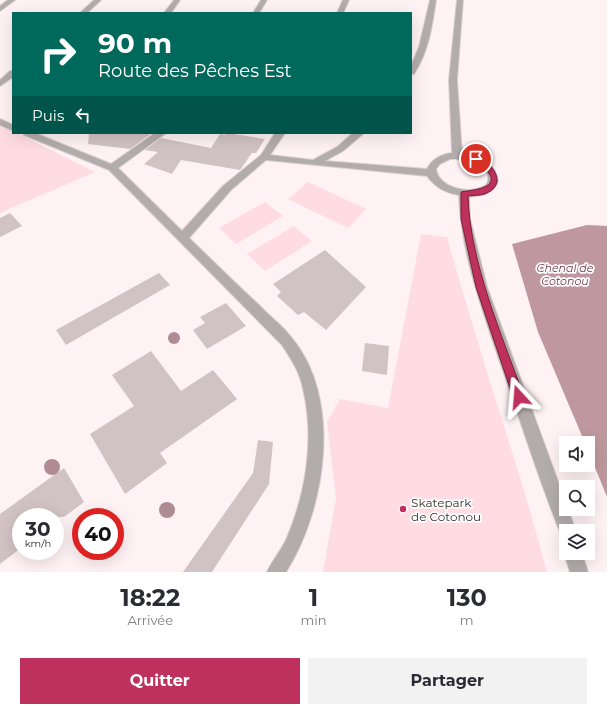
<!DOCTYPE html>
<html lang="fr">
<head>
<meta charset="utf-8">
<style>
	:root { --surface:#fff; --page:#f2f2f3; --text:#2b2b33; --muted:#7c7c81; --accent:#be305e }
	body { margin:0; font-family:Montserrat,sans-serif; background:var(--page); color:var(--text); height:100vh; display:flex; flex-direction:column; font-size:15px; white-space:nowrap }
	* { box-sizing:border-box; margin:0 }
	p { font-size:13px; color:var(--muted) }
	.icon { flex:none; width:22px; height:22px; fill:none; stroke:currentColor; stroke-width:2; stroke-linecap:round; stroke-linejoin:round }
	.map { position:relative; height:572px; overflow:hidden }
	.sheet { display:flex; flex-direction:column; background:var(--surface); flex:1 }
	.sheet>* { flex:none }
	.hud { position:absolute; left:12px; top:12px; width:400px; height:122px; border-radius:0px; box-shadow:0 4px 16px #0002; background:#00695c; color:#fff; overflow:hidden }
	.fabs { position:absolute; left:559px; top:436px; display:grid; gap:8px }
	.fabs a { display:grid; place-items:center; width:36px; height:36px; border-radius:0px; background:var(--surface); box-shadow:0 4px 16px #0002; font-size:20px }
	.speed { position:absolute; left:12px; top:508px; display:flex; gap:8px; font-size:20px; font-weight:700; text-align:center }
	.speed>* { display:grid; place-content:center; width:52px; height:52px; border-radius:50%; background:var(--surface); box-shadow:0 4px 16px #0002; line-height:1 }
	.speed small { font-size:10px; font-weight:400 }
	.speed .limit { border:6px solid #d22; background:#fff; color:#111 }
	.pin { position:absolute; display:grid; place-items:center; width:34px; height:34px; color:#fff; margin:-17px; border:2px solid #fff; border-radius:50%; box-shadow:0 1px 4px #0007 }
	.me { position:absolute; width:44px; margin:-22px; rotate:341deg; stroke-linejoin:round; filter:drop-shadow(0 0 3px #0008) }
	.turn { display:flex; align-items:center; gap:14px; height:84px; padding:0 20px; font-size:18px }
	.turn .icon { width:52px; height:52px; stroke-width:2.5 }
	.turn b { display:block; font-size:28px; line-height:34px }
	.then { display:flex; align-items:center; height:38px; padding:0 20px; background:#0003; gap:8px; font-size:15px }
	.eta { display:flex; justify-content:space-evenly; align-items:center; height:68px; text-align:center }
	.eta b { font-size:24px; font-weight:700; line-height:28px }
	.button { display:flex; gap:8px; margin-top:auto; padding:8px 20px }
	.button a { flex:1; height:46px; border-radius:0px; background:var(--accent); color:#fff; font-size:16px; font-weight:700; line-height:46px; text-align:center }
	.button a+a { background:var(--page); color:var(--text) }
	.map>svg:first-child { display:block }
	.green { fill:#ffdce2 }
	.water { fill:#bf989f }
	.building { fill:#d1c2c4 }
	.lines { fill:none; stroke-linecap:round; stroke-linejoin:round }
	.minor-casing { stroke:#dacfd1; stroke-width:2 }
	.minor { fill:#b3acad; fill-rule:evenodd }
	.tree { fill:#af8c94 }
	.route { fill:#be305e; stroke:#7c1f3d }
	.poi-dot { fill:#be305e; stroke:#fff; stroke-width:1.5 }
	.labels { text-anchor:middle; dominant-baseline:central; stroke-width:3.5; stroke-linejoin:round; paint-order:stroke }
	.water-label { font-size:11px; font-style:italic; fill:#713b48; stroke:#fff }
	.near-poi-label { font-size:12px; fill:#363031; stroke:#fff; text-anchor:start }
</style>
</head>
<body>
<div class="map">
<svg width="607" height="572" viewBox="0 0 607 572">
	<rect width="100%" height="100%" fill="#fef2f4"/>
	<!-- green -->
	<path class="green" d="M0 125 13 131V133H17L95 172 0 213Z
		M308 182 366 209 348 228 288 199Z
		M265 202 283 216 236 244 219 228Z
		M294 226 312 241 265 271 247 254Z
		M421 234 447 237C478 350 517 459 547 572H323L336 498 327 422 340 399 388 408Z"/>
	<!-- water -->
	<path class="water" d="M587 225 607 226V497L588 450V443H585L538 332 512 244Z"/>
	<!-- building -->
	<path class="building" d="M89 133H152L130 149 88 144Z
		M227 133 265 139 256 153H252L240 170 181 160 172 174 144 164 158 152 145 150 161 138 211 148 220 134 225 135Z
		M10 213 22 226 0 237V218Z
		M325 250 366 287 326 330 304 312 298 315 277 296 281 292 273 284Z
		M159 273 170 285 66 345 56 330Z
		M226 303 246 326 207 349 193 330 205 323 200 317Z
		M365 343 389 346 387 375 362 371Z
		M151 351 181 391 213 370 237 399 160 453 167 463 125 494 90 434 134 406 112 375Z
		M258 440 273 442 269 484 212 572H183L253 473Z
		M64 468 84 502 64 517H21V548L0 564V514Z"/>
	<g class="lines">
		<defs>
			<path id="minor" d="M8 0H15L0 11V6Z
				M94 0H101L87 13H80Z
				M174 0H180L171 13H164Z
				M261 0H267L259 13H253Z
				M343 0H349L343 13H337Z
				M430 0H436C432 26 429 51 414 74H411V66L419 47Z
				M457 0H463L457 80 462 153C478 155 496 162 498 181 494 194 482 195 469 197L470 219 487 287 566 503V509H568L576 531H566V538L562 537C540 483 522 426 503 371 484 314 461 256 459 195 445 193 435 187 427 176L266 160 231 190 189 238C212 260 235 283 259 305 269 316 282 325 291 337 343 398 326 509 286 572H267C272 561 280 552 286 540 306 494 315 438 303 389 300 372 291 359 282 345L109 170 24 135 22 133H35L111 164 155 133H166L118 168 182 231 223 186 261 155 275 133H285L270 155 313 160 337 147 353 133H364L343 151 325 161 427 169C431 160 441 154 452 153L449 80ZM450 159C463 158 495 164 487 184 473 196 439 189 436 169L440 164Z
				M10 71H13V77L0 86V80Z
				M0 119 13 125V131L0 125Z
				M566 549V553H582L588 572H570L564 553Z"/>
		</defs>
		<!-- minor casing -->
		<use href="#minor" class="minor-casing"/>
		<!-- minor -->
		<use href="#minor" class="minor"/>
	</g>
	<!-- trees -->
	<g class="tree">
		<circle cx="174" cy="338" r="6"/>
		<circle cx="52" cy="467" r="8"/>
		<circle cx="167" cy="510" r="8"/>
	</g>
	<!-- route -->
	<path class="route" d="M476 157C492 162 508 183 487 193 482 196 474 195 468 196 470 263 502 335 524 397L522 401 519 402 515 401 513 397 476 287 461 219V192C470 190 501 189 488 172 484 167 477 164 473 159Z"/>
	<!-- markers -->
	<circle class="poi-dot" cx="403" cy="509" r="4"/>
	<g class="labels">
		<!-- water labels -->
		<g class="water-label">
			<text x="565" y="268">Chenal de<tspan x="565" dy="13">Cotonou</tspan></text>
		</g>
		<!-- near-poi labels -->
		<g class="near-poi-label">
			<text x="411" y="502">Skatepark<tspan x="411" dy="14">de Cotonou</tspan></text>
		</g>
	</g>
</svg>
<div class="fabs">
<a><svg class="icon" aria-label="sound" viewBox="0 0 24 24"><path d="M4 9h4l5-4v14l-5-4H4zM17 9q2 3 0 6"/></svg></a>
<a><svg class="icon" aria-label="search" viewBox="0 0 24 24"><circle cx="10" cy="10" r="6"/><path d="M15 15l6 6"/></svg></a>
<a><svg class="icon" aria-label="layers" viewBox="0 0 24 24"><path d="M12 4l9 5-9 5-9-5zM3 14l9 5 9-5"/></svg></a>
</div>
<div class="speed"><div>30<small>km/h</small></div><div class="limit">40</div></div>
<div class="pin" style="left:476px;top:159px;background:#d93025"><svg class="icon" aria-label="arrive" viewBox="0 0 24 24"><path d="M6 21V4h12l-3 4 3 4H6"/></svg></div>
<svg class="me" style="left:519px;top:397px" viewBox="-20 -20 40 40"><path d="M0-17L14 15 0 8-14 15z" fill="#be305e" stroke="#fff" stroke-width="4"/></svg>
<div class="hud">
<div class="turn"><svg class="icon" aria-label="right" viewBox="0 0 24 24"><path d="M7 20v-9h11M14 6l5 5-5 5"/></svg><div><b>90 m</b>Route des Pêches Est</div></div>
<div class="then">Puis<svg class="icon" aria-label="left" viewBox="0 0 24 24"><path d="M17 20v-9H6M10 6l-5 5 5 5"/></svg></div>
</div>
</div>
<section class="sheet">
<div class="eta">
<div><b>18:22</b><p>Arrivée</p></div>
<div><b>1</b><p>min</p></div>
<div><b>130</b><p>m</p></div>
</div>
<div class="button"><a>Quitter</a><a>Partager</a></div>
</section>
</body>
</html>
